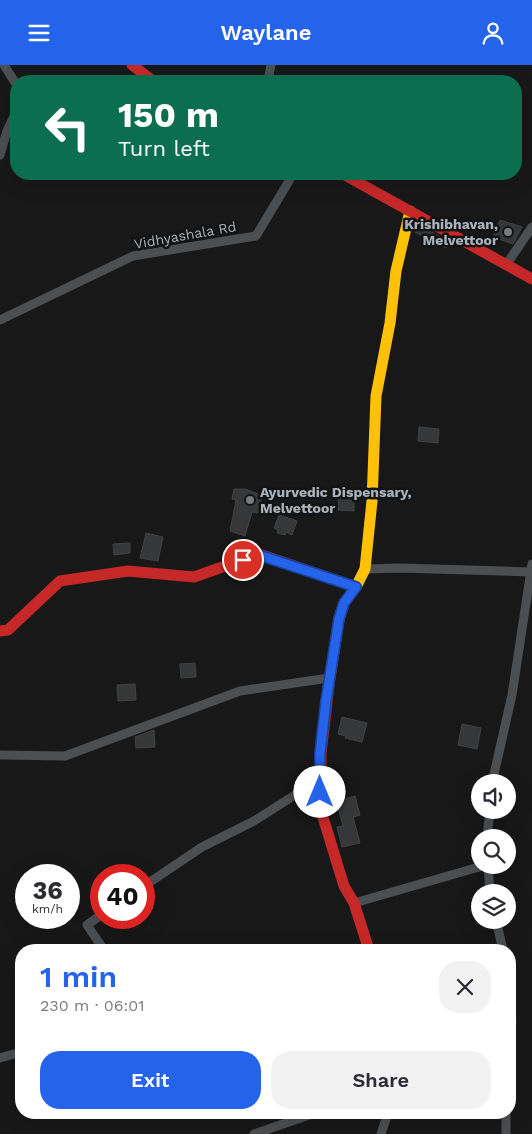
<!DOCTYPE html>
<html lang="en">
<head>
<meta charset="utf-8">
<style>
	:root { --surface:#fff; --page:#f2f2f3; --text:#2b2b33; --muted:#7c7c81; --accent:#2563eb }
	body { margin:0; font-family:"Work Sans",sans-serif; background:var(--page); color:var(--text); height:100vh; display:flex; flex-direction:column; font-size:19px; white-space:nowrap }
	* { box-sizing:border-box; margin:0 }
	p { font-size:16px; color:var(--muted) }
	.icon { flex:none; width:28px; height:28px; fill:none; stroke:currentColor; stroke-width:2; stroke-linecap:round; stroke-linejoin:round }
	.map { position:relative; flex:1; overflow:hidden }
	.details { position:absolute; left:15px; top:879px; width:501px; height:175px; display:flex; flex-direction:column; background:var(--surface); border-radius:20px; box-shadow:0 5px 20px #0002 }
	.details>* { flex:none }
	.top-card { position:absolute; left:10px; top:10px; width:512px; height:105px; border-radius:20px; box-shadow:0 5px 20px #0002; background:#0b6e4f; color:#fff; overflow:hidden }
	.tools { position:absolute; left:471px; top:709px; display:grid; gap:10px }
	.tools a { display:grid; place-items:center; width:45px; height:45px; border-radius:50%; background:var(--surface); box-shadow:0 5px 20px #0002; font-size:25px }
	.speed { position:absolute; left:15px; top:799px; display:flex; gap:10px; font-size:25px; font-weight:700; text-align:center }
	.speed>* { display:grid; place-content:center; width:65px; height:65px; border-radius:50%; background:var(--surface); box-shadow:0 5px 20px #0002; line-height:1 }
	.speed small { font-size:12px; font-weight:400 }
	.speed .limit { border:8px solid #d22; background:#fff; color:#111 }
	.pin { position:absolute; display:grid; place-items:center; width:42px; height:42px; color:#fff; margin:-21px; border:2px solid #fff; border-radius:50%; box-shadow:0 1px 5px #0007 }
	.me { position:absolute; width:55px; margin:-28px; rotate:0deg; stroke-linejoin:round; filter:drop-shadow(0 0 4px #0008) }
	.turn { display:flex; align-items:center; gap:18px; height:105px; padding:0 25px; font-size:22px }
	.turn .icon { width:65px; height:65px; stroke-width:2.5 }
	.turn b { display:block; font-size:35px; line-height:42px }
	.round { display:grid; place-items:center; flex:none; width:52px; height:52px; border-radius:20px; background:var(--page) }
	.overview { display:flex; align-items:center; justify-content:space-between; height:85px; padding:0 25px }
	h1 { font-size:30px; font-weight:600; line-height:38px; color:var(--accent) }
	.primary-button { display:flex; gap:10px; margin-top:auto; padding:10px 25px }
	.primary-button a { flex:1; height:58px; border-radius:20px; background:var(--accent); color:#fff; font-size:20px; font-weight:600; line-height:58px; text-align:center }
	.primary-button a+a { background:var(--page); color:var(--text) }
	header { display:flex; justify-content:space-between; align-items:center; height:65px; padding:0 25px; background:var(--accent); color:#fff; font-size:22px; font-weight:600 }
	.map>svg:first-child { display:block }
	.building { fill:#363738; stroke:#404344 }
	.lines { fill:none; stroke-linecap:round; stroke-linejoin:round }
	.street { stroke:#4c4f51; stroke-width:9 }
	.slow { stroke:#ffc107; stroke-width:11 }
	.jam { stroke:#c62828; stroke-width:11 }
	.route-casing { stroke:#184099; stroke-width:12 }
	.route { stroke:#2563eb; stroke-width:9 }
	.poi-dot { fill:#777c81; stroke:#121314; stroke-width:2 }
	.labels { text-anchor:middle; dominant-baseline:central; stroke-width:5; stroke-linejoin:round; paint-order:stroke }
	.poi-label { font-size:14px; font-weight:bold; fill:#aab2b9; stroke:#121314; text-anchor:end }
	.street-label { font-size:14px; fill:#aab2b9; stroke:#121314 }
</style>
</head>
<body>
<header><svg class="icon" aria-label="menu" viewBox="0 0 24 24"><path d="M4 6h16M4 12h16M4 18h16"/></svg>Waylane<svg class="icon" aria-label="person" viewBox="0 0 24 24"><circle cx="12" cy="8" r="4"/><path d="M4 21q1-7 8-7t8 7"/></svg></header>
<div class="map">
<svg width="532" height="1069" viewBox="0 0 532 1069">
	<rect width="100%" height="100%" fill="#181818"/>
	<!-- building -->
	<path class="building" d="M500 155 522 162 513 179 493 172Z
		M415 158 450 177 446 183 413 166Z
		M419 362 439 364 438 378 418 376Z
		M234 424H245L261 430V448L252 447 245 471 230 466 236 435 232 434Z
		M339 430 354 431V446L338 445Z
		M279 450 297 456 292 470 286 467 285 470 277 468 278 465 274 463Z
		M146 468 163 472 158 496 140 493Z
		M130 478V488L114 490 113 479Z
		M195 598 196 612 181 613 180 599Z
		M135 619 136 635 118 636 117 620Z
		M342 652 367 658 362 677 345 673 346 671 338 669Z
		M462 659 481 663 477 684 458 680Z
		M154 665 155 682 136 683 135 672Z
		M355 731 360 750 353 752 360 778 342 782 337 762 343 761 336 736Z"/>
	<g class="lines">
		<!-- street -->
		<path class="street" d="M4 0 16 19
			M268 16 271 0
			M0 90 7 66 16 47
			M506 200 532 162
			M0 255 133 191 256 171 289 116 291 109
			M365 504 400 503 532 507
			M0 690 65 691 240 626 329 613
			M492 718 512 630 532 499
			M487 772 490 745
			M488 800 490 828
			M144 821 202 782 254 756 320 714
			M354 838 486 800
			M101 850 87 860 104 885
			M496 855 503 885
			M510 937 512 956 510 969
			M0 993 21 987
			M254 1069 315 1048
			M381 1069 388 1048
			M506 1069V1048"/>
		<!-- slow -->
		<path class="slow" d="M330 612 339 554 344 538 356 522 365 504 372 436 376 331 390 258 396 206 410 146"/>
		<!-- jam -->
		<path class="jam" d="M132 0 153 16
			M343 109 532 214
			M0 566 8 565 60 516 128 506 194 512 259 489 356 522
			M330 612 321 688 322 749 344 821 354 838 369 885"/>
	</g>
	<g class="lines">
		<defs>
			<path id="route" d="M243 495 259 490 356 522 344 538 339 554 326 636 320 688V727"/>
		</defs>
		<!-- route casing -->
		<use href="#route" class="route-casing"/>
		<!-- route -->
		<use href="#route" class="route"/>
	</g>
	<!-- markers -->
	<g class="poi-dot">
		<circle cx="508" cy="167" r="5"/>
		<circle cx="250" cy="435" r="5"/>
	</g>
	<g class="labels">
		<!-- poi labels -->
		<g class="poi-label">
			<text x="498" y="159">Krishibhavan,<tspan x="498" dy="16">Melvettoor</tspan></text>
			<text x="260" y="427" text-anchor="start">Ayurvedic Dispensary,<tspan x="260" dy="16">Melvettoor</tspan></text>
		</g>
		<!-- street labels -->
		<g class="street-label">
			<text transform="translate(185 170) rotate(-10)">Vidhyashala Rd</text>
		</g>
	</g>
</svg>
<div class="tools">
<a><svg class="icon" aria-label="sound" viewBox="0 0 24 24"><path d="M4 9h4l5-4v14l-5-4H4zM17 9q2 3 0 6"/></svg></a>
<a><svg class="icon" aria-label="search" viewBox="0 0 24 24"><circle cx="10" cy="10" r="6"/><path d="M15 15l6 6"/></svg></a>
<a><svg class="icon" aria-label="layers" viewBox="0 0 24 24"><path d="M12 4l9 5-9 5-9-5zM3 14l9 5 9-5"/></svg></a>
</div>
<div class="speed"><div>36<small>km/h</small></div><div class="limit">40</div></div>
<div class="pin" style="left:243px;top:495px;background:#d93025"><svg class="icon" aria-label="arrive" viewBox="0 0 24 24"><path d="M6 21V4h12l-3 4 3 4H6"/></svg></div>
<svg class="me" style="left:320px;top:727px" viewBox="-20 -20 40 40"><circle r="19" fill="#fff"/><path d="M0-13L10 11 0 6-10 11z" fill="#2563eb"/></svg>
<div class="top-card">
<div class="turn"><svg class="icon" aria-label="left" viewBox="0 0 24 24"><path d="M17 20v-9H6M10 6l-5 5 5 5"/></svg><div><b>150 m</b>Turn left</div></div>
</div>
<section class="details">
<div class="overview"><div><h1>1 min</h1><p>230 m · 06:01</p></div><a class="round"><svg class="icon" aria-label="close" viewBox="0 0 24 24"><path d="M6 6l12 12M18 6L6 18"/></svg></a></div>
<div class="primary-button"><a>Exit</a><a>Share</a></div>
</section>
</div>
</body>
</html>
